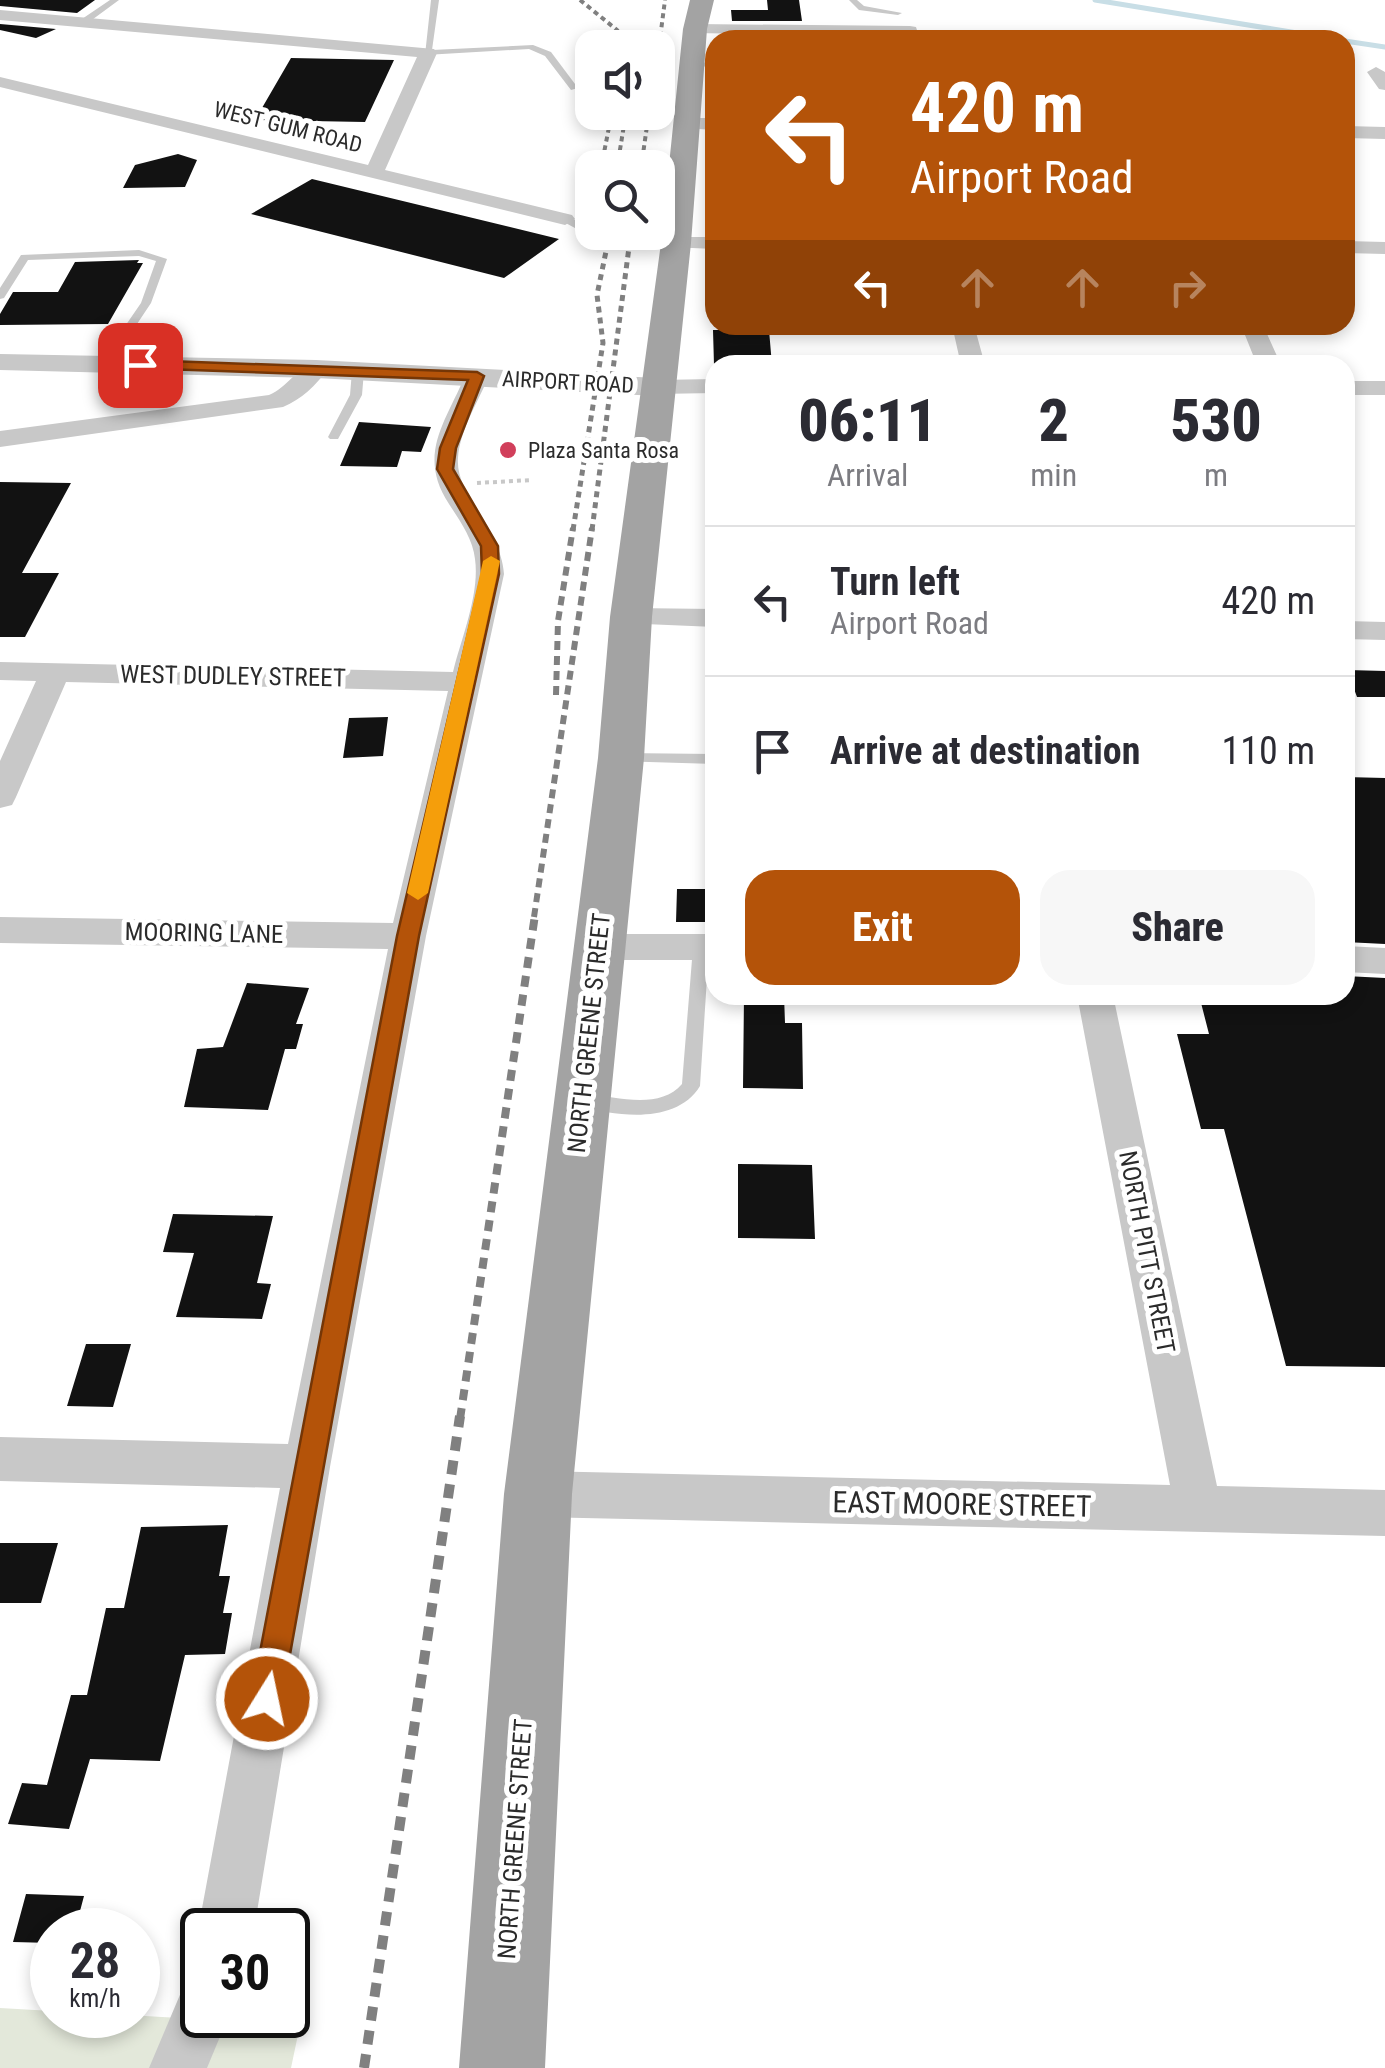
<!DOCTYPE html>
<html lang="en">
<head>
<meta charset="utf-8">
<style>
	:root { --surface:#fff; --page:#f7f7f7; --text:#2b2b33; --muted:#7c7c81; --line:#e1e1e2; --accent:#b45309 }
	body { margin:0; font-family:"Roboto Condensed",sans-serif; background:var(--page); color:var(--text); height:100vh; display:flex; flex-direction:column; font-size:38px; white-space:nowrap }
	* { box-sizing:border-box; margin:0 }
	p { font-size:32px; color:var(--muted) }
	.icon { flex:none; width:55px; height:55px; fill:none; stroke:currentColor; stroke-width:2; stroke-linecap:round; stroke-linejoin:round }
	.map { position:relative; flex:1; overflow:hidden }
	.sheet { position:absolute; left:705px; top:355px; width:650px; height:650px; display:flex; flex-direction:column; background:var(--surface); border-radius:30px; box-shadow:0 5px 15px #0003 }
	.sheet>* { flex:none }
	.top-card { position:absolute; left:705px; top:30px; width:650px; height:305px; border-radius:30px; box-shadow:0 5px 15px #0003; background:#b45309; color:#fff; overflow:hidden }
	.fabs { position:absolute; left:575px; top:30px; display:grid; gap:20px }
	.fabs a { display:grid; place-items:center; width:100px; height:100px; border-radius:20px; background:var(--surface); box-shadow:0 5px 15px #0003; font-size:50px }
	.speed { position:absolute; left:30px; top:1908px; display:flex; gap:20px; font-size:50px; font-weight:700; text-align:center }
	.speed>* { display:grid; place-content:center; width:130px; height:130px; border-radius:50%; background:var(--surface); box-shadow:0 5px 15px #0003; line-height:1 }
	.speed small { font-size:25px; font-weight:400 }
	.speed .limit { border:5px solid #111; border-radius:15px; background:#fff; color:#111 }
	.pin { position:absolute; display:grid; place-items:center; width:85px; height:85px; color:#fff; margin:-42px; border-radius:20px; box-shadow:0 5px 15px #0006 }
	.me { position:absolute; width:110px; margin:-55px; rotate:10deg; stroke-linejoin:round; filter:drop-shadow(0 0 8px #0008) }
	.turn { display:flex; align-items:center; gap:35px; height:210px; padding:0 40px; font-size:45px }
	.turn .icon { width:130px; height:130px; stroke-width:2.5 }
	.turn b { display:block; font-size:70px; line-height:85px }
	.lanes { display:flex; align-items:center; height:95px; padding:0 40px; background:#0003; justify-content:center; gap:50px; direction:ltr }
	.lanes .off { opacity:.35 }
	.eta { display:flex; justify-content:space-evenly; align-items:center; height:170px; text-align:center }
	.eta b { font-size:60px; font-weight:800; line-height:70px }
	.button { display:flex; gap:20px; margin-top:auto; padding:20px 40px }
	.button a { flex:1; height:115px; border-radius:30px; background:var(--accent); color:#fff; font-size:40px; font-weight:800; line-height:115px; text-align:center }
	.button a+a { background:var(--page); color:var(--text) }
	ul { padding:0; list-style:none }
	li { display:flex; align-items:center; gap:30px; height:150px; padding:0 40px; border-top:2px solid var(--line) }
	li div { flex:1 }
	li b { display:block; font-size:38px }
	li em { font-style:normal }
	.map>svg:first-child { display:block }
	.green { fill:#e3e8da }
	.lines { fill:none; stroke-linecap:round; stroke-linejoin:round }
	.stream { stroke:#c8dee6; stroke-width:5 }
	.building { fill:#121212 }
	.path { stroke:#c8c8c8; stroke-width:4; stroke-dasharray:4 4; stroke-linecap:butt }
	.service { fill:#c8c8c8; fill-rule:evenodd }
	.minor { fill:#c8c8c8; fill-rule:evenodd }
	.tertiary { fill:#c8c8c8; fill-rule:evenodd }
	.primary { fill:#a3a3a3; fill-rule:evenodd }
	.rail-far4 { stroke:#808080; stroke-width:4; stroke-dasharray:5 4; stroke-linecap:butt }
	.rail-far3 { stroke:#808080; stroke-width:5; stroke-dasharray:6 5; stroke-linecap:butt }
	.rail-far2 { stroke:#808080; stroke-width:6; stroke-dasharray:9 6; stroke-linecap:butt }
	.rail-far1 { stroke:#808080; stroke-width:8; stroke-dasharray:11 8; stroke-linecap:butt }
	.rail { stroke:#808080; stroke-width:10; stroke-dasharray:14 10; stroke-linecap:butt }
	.route { fill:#b45309; stroke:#753606; stroke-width:2.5 }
	.slow { fill:#f59e0b }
	.poi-dot { fill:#d13f5b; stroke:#fff; stroke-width:4 }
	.labels { text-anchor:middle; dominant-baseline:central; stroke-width:10; stroke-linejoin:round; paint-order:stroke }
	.far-street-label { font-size:22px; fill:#2b2b2b; stroke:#fff }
	.far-poi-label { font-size:22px; fill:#2b2b2b; stroke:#fff; text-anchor:start }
	.street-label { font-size:25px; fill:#2b2b2b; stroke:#fff }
	.near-street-label { font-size:30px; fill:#2b2b2b; stroke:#fff }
</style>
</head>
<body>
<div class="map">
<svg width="1385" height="2068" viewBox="0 0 1385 2068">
	<rect width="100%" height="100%" fill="#fff"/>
	<!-- green -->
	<path class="green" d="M0 2008 52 2011V2015H128L300 2025 291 2068H0Z"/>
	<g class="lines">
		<!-- stream -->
		<path class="stream" d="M1095 0 1340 40
			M1345 41 1385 47"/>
	</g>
	<!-- building -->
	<path class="building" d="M0 0H95L77 13 0 6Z
		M767 0H799L802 21H732L731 10H768Z
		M0 24 56 29 36 38 0 30Z
		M291 58 394 60 365 122 255 120Z
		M178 154 197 160 185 187 123 188 135 165Z
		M312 179 559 239 504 278 251 214Z
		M139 260 137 263H143L108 324 0 325V314L13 292H58L75 262Z
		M713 330H769L772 365H714Z
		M359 422 431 427 421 452 402 451 397 467 340 466Z
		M0 482 71 483 22 573H59L25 637H0Z
		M1347 670 1385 671V697H1357Z
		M388 717 383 756 343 758 349 718Z
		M1345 777 1385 778V944L1345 942Z
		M677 889H715V922H676Z
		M1345 976 1385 978V1367L1286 1366 1224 1129H1201L1177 1034H1209L1199 995H1345Z
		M247 983 309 988 296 1024H303L296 1049H285L268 1110 184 1107 197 1049 223 1047Z
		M744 995H784L785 1023H802L803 1089 743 1088Z
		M738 1164 812 1165 815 1239 738 1238Z
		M173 1214 273 1216 257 1283 271 1284 262 1319 176 1317 194 1253 163 1252Z
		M86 1344H131L113 1407 67 1406Z
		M228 1525 219 1576H230L223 1613H232L225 1654 185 1655 160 1761 90 1759 69 1829 8 1824 22 1783 47 1785 71 1695H87L106 1608H124L141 1527Z
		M0 1543H58L41 1603H0Z
		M26 1894 84 1896 75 1930H52V1943L13 1942Z"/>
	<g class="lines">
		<!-- path -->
		<path class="path" d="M477 483 532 480"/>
		<!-- service -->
		<path class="service" d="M110 0H119L85 25H79V21Z
			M431 0H439L432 50 533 45 551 52 578 88 571 90 545 56 529 49 425 55Z
			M849 0H857L864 6 902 13 898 15 859 10Z
			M691 62 715 63V67L694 66Z
			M562 217C580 218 594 231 605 245L597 247 586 234 562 221Z
			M139 250 167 259 151 303 109 366 99 364 141 303 156 261 139 256 28 260 4 298 0 299V288L21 255Z
			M358 368 364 371 362 395 338 439H330L328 437 350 395 352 371Z
			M621 753 715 754V764L616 761 614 758Z
			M701 941 709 947 700 1086C677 1124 618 1117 581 1106L578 1101 581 1096 587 1094C617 1097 660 1110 682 1084L693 947Z"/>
		<!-- minor -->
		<path class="minor" d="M0 10 434 49 437 53 385 170 572 215 575 219 565 225 0 87V77L368 165 417 57 0 20Z
			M695 24 910 26 916 27 920 40H904L903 36 689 33V25Z
			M1376 67 1385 72V90L1379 89 1367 72Z
			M688 118H715V130L681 128 679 124Z
			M1345 126 1385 127V139L1345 138Z
			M676 237H715V249L669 247 665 243 669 239Z
			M1345 241 1385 242V254L1345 253Z
			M952 325H974L985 365H961Z
			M1241 325H1263L1281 365H1257Z
			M316 362 328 369C315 386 302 399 283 407L0 447V431L269 395C287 388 297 367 316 362Z
			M477 369 489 376C478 402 460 430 458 458 455 496 501 528 504 574L426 936 330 1467 254 1930H202V1941L198 1930 280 1488 0 1481V1437L288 1444 388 949 0 943V917L393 923 448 691 66 682 16 797 12 805 0 808V761L36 681 0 680V662L453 672C461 639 480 594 475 559 473 539 460 521 449 504 417 455 445 423 465 376Z
			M715 379V393L657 394 645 387 657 380Z
			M1345 381H1385V395H1345Z
			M631 608 715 609V627L621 623 617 617 621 611Z
			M1345 621 1385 622V640L1345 639Z
			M598 934H715V960H598L585 956 580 947 585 938Z
			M1345 946 1385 948V974L1345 972Z
			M1077 995H1113L1217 1486 1385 1490V1536L538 1517 521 1510 514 1494 521 1478 538 1471 1170 1485Z
			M202 1981V2015H229L207 2068H149L182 1990Z"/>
		<!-- tertiary -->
		<path class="tertiary" d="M0 354 316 360 657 378 667 381 671 387 667 393 657 396 316 378 0 370Z"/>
		<!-- primary -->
		<path class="primary" d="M690 0H714L707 29 691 243 652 617 644 758 572 1494 545 2068H459L504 1494 598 758 610 617 661 243 683 29Z"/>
		<!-- rail-far4 -->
		<path class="rail-far4" d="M580 0 617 30 630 48
			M658 54 665 0
			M601 168 612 112
			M617 168 626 113
			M641 168 649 112"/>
		<!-- rail-far3 -->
		<path class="rail-far3" d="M573 530 603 343 597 295 610 232
			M592 530 631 232"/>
		<!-- rail-far2 -->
		<path class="rail-far2" d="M556 695 558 621 573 528
			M534 917 592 528"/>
		<!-- rail-far1 -->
		<path class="rail-far1" d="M460 1419 535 915"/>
		<!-- rail -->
		<path class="rail" d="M364 2068 460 1416"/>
	</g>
	<!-- route -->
	<path class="route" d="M140 360 477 372 484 376 456 448 453 469 498 546 499 574 419 936 282 1699 278 1710 267 1714 256 1710 251 1699 397 936 482 574 481 546 437 469 440 448 468 380 135 368 133 365Z"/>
	<!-- slow -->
	<path class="slow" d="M491 556 500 561 428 893 418 900 407 893 483 561Z"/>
	<!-- markers -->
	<circle class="poi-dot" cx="508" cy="450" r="10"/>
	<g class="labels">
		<!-- far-street labels -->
		<g class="far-street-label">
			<text transform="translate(288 127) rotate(14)">WEST GUM ROAD</text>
			<text transform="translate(568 382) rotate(3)">AIRPORT ROAD</text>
		</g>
		<!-- far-poi labels -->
		<g class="far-poi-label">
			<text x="528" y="450">Plaza Santa Rosa</text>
		</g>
		<!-- street labels -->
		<g class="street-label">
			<text transform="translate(233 676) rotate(1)">WEST DUDLEY STREET</text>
			<text transform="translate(204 933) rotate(1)">MOORING LANE</text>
			<text transform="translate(589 1033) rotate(-84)">NORTH GREENE STREET</text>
			<text transform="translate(1147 1252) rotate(79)">NORTH PITT STREET</text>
			<text transform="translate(515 1839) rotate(-86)">NORTH GREENE STREET</text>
		</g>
		<!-- near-street labels -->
		<g class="near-street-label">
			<text transform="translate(962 1504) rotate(1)">EAST MOORE STREET</text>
		</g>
	</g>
</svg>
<div class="fabs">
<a><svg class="icon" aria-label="sound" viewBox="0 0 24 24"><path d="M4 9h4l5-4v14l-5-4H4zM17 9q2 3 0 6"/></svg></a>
<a><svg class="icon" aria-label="search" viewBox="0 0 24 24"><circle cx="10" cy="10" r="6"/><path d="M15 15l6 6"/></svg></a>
</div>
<div class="speed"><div>28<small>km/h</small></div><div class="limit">30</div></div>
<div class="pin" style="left:140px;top:365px;background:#d93025"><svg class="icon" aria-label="arrive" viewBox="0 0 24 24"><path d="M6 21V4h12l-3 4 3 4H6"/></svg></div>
<svg class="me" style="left:267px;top:1699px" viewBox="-20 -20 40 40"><circle r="17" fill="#b45309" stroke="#fff" stroke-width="3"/><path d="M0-11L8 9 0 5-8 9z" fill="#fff"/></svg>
<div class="top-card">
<div class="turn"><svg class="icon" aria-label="left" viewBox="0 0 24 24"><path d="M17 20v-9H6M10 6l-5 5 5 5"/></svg><div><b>420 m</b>Airport Road</div></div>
<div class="lanes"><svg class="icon" aria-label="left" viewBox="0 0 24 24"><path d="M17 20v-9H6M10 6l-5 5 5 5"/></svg><svg class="icon off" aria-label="ahead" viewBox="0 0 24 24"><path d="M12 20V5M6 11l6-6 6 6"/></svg><svg class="icon off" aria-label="ahead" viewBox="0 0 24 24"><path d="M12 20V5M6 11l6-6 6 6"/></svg><svg class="icon off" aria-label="right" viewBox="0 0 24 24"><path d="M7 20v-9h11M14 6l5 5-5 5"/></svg></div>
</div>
<section class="sheet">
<div class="eta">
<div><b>06:11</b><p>Arrival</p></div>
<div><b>2</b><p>min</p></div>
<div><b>530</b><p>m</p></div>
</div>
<ul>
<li><svg class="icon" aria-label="left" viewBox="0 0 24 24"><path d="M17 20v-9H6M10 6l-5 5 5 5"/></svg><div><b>Turn left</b><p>Airport Road</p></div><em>420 m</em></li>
<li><svg class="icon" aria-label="arrive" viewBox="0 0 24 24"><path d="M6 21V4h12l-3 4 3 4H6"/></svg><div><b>Arrive at destination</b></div><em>110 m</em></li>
</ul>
<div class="button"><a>Exit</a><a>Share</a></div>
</section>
</div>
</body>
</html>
